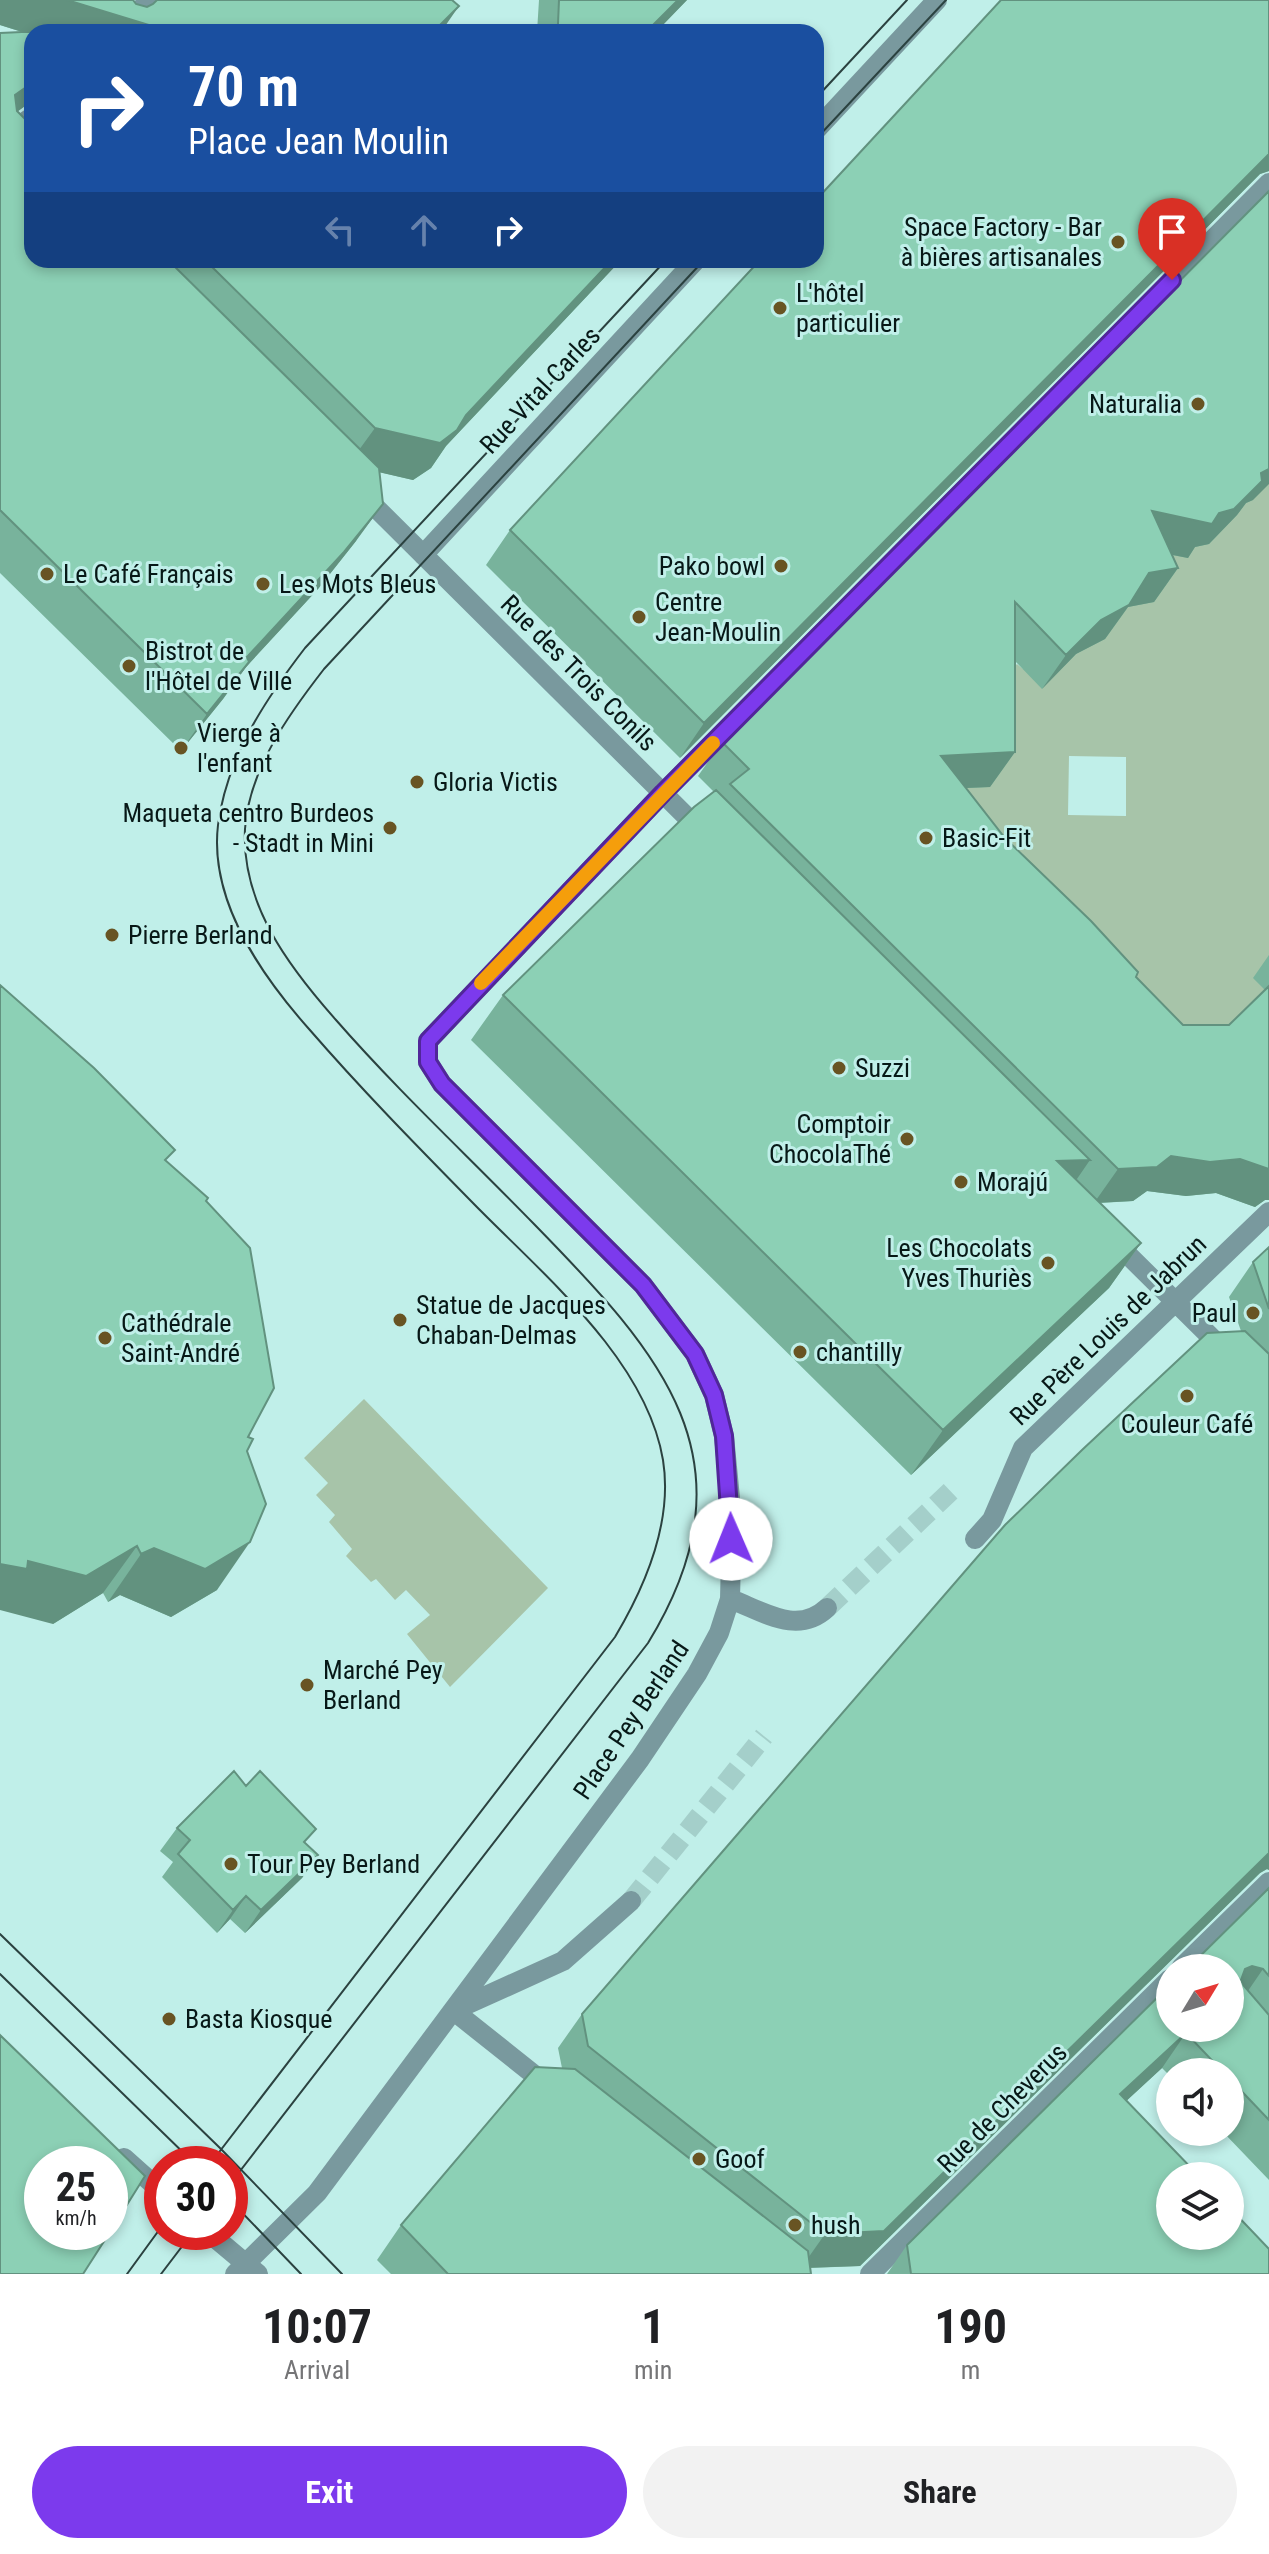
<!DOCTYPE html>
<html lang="en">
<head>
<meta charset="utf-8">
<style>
	:root { --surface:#fff; --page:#f2f2f2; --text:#202124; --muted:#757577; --accent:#7c3aed }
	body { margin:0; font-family:"Roboto Condensed",sans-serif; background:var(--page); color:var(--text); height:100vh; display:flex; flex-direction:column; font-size:30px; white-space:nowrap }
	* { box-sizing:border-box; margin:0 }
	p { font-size:26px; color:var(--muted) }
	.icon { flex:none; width:44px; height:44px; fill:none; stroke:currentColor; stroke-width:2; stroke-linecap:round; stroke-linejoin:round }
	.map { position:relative; height:2274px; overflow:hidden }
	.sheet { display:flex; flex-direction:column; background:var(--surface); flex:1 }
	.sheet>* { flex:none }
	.hud { position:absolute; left:24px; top:24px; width:800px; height:244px; border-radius:24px; box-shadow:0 4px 12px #0003; background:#1a4fa0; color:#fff; overflow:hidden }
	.needle { width:52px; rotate:52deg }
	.buttons { position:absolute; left:1156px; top:1954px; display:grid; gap:16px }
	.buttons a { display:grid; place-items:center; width:88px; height:88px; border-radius:50%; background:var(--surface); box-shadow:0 4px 12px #0003; font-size:40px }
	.speed { position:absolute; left:24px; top:2146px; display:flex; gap:16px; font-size:40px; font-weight:700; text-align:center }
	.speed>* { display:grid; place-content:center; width:104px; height:104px; border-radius:50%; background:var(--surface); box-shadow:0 4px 12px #0003; line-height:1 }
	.speed small { font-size:20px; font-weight:400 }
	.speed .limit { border:12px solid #d22; background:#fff; color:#111 }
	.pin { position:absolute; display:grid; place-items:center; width:68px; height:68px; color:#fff; margin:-82px -34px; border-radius:50% 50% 50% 0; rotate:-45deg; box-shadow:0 0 8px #0007 }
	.pin .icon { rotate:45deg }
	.me { position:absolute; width:88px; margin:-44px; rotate:359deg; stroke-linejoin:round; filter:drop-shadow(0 0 6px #0008) }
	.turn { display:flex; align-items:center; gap:28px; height:168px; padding:0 32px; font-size:36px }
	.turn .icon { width:104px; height:104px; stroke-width:2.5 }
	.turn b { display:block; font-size:56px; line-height:68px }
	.lanes { display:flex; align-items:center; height:76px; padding:0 32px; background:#0003; justify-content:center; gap:40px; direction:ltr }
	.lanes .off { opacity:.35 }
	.eta { display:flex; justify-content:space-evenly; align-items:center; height:136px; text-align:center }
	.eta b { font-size:48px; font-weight:700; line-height:56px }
	.primary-button { display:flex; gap:16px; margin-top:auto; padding:16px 32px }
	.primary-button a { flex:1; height:92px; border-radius:48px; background:var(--accent); color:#fff; font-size:32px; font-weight:700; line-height:92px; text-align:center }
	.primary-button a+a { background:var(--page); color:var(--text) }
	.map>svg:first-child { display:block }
	.green { fill:#a7c4a9; fill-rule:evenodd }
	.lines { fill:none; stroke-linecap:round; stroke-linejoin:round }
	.minor-tunnel { stroke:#a4cfca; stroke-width:20; stroke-dasharray:20 10; stroke-linecap:butt }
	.minor { stroke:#79999e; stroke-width:20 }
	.tram { stroke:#2b4240; stroke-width:2 }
	.wall { fill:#78b39c }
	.shaded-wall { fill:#62927f }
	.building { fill:#8cd0b5; stroke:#62927f; stroke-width:2 }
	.route-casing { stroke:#51269a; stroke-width:20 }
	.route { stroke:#7c3aed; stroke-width:14 }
	.slow { stroke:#f59e0b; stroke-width:14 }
	.poi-dot { fill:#685423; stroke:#c0efe9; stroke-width:3 }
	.labels { text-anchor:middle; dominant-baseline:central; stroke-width:6; stroke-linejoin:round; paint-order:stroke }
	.poi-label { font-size:26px; fill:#071817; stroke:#c0efe9; text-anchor:start }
	.street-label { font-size:26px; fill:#071817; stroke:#c0efe9 }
</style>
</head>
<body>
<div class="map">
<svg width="1269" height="2274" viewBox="0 0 1269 2274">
	<rect width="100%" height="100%" fill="#c0efe9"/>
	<!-- green -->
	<path class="green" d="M1269 457V995L1205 1060 899 751 974 707 1017 664 1023 669ZM1069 756 1126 757V816L1068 815Z
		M364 1399 548 1588 450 1687 407 1634 430 1615 406 1590 395 1600 376 1579 371 1582 346 1556 352 1549 329 1522 335 1515 316 1495 328 1483 304 1458Z"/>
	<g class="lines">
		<!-- minor-tunnel -->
		<path class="minor-tunnel" d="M827 1608 953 1489
			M631 1901 764 1736"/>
		<!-- minor -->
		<path class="minor" d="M118 32 150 0
			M816 130 937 0
			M0 139 32 117
			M361 493 704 834
			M423 555 696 260
			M1113 1240 1224 1350
			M975 1539 992 1520 1023 1448 1269 1212
			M730 1599C763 1611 797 1636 827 1608
			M1181 1968 1269 1882
			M457 2009 563 1961 631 1901
			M454 2011 552 2089
			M124 2158 162 2192
			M208 2232 258 2274
			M235 2274 317 2193 640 1759 697 1674 719 1633 730 1599 732 1519 724 1436 714 1395 695 1354 643 1285 442 1084 428 1062V1041L663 793 1269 183
			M870 2274 1170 1979"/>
		<!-- tram -->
		<path class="tram" d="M816 98 907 0
			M816 139 946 0
			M0 1934 221 2149 342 2274
			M0 1974 195 2164
			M210 2164 615 1637C646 1585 673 1522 663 1460 646 1358 540 1272 471 1201 416 1145 361 1089 309 1029 261 975 209 901 218 825 227 757 265 700 305 648L666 260
			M230 2184 648 1643C760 1460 660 1353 534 1224 468 1156 398 1091 336 1020 289 967 241 904 245 829 249 769 289 714 324 669L704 260
			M230 2200 301 2274
			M127 2274 162 2226
			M161 2274 193 2232"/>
	</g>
	<!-- wall -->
	<path class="wall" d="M0 0 136 4 147 7 452 0 32 32 25 106 17 112 31 125 32 124V260H621L446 446 431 468 413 480 379 472 356 541 318 589 246 667 223 699 181 751 0 573V33L22 32 0 25Z
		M539 0H687L656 32H537Z
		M1269 0V171L1260 174 680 758 486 565 510 530Z
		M1269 191 1253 500 1246 503 1237 515 1209 544 1195 547 1188 558 1172 555 1178 568 1154 602 1128 607 1105 639 1076 654 1042 689 1015 661V752L990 787 966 788 1005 838 1136 977 1183 1025H1229L1265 990 1253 978 1269 955V1200H1265L1255 1207 1216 1193 1186 1196 1147 1191 1133 1201 1100 1203 1141 1243 1109 1288 911 1475 471 1040 503 995 714 792 698 776 722 742Z
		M166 1161 208 1198 206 1201 248 1437 247 1451 217 1590 171 1617 120 1595 108 1602 103 1593 53 1624Z
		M1269 1247V1870L1267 1869 1260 1873 860 2266 810 2268 811 2274H391L377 2260 401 2225 562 2068 558 2048 582 2014 1241 1331 1229 1297 1253 1262Z
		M246 1786 318 1855 302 1878 245 1933 230 1919 217 1933 162 1877 173 1862 160 1851 177 1828Z
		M1269 1888V2180L1223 2132H1230V2072H1170V2076L1162 2068 1126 2101 1269 2274H887L907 2245Z"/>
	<!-- shaded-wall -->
	<path class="shaded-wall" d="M0 0H67L152 26 32 35 0 25Z
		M678 0H687L656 32H646Z
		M459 6 441 32H433Z
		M32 83V105L25 106 0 124 15 95Z
		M1269 154V171L1260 174 680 758 704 723Z
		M612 260H621L446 446 431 468 413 480 348 465 375 428 466 415Z
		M1269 469V484L1253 500 1246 503 1237 515 1209 544 1195 547 1188 558 1128 546 1152 511 1219 513 1261 473Z
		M383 504 356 541 318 589 246 667 223 699 181 751 247 657Z
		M1178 568 1154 602 1128 607 1105 639 1076 654 1042 689 1066 655 1101 620 1149 573Z
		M1015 752 990 787 917 790 941 756Z
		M1171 1156 1240 1159 1269 1169V1200H1265L1255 1207 1216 1193 1186 1196 1147 1191 1133 1201 1094 1203 1118 1169Z
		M1090 1160 1059 1205 1057 1161Z
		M1141 1243 1109 1288 911 1475 943 1430Z
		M250 1542 217 1590 171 1617 120 1595 108 1602 141 1554 154 1548Z
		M137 1546 103 1593 53 1624 0 1610V1564Z
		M1269 1853V1870L1267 1869 1260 1873 860 2266 801 2268 825 2234Z
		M318 1855 302 1878 245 1933 261 1910Z
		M246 1896 230 1919 217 1933 233 1910Z
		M1252 1966 1263 1969 1239 2004 1230 2001 1245 1969Z
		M1186 2033 1162 2068 1096 2129 1120 2094Z"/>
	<!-- building -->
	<path class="building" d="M67 0H133L136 4 147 7 153 4 157 0H452L459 6 433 32H32V83L15 95 17 111 32 126V260H168L379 468 383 504 344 552 247 657 249 662 207 714 0 510V33L152 26Z
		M559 0H678L646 32H566L558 24Z
		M1001 0H1269V154L704 723 510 530 760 260H816V200Z
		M1269 191V469L1261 473 1262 481 1234 509 1219 513 1212 524 1152 511 1178 568 1149 573 1129 605 1101 620 1066 655 1015 602V752L941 756 1005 838 1091 921 1138 972 1136 977 1183 1025H1229L1269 986V1169L1240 1159 1210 1162 1171 1156 1157 1167 1118 1169 730 784 749 769 722 742Z
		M205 260H612L466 415 457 430 440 443 375 428Z
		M716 790 1090 1160 1057 1161 1141 1243 943 1430 503 995 694 807Z
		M0 985 94 1068 175 1150 165 1160 208 1198 206 1201 250 1248 274 1388 248 1437 253 1439 247 1451 266 1504 250 1542 205 1569 154 1548 141 1554 137 1546 86 1576 28 1561 27 1569 0 1564Z
		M1269 1247V1309L1253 1262Z
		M1245 1331 1269 1354V1853L884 2231 825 2234 588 2046 582 2014 1005 1525 1082 1450 1207 1333Z
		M234 1771 246 1786 260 1771 316 1829 304 1842 318 1855 261 1910 246 1896 233 1910 178 1854 190 1840 177 1828Z
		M1269 1888V1976L1263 1969 1252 1966 1245 1969 1241 1980 1244 1986 1269 2015V2120L1230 2079V2072H1223L1186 2033 1120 2094 1199 2176H1170V2236H1230V2208L1269 2249V2274H911L907 2245 1170 1985V2028H1230V1968H1188Z
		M0 2035 145 2176 110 2232V2164H42V2232H110L83 2274H0Z
		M535 2067 575 2069 808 2251 811 2274H448L401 2225Z"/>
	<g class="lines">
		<defs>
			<path id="route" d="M731 1539 724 1436 714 1395 695 1354 643 1285 442 1084 428 1062V1041L663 793 1172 280"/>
		</defs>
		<!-- route casing -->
		<use href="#route" class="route-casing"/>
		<!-- route -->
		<use href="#route" class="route"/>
		<!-- slow -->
		<path class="slow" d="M481 983 713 743"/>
	</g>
	<!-- markers -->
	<g class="poi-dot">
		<circle cx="1118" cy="242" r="8"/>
		<circle cx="780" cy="308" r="8"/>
		<circle cx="1198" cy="404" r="8"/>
		<circle cx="781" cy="566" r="8"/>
		<circle cx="47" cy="574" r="8"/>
		<circle cx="263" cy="584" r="8"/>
		<circle cx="639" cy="617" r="8"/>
		<circle cx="129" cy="666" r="8"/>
		<circle cx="181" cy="748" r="8"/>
		<circle cx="417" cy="782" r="8"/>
		<circle cx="390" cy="828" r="8"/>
		<circle cx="926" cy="838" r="8"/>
		<circle cx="112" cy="935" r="8"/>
		<circle cx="839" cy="1068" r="8"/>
		<circle cx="907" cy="1139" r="8"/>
		<circle cx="961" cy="1182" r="8"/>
		<circle cx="1048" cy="1263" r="8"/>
		<circle cx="1253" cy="1313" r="8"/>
		<circle cx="400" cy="1320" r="8"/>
		<circle cx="105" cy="1338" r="8"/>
		<circle cx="800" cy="1352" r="8"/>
		<circle cx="1187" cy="1396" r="8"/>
		<circle cx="307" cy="1685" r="8"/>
		<circle cx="231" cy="1864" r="8"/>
		<circle cx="169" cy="2019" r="8"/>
		<circle cx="699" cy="2159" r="8"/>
		<circle cx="795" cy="2225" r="8"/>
	</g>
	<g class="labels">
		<!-- poi labels -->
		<g class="poi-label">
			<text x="1102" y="227" text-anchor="end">Space Factory - Bar<tspan x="1102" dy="30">à bières artisanales</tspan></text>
			<text x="796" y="293">L'hôtel<tspan x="796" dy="30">particulier</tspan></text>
			<text x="1182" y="404" text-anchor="end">Naturalia</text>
			<text x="765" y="566" text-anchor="end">Pako bowl</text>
			<text x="63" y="574">Le Café Français</text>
			<text x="279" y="584">Les Mots Bleus</text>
			<text x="655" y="602">Centre<tspan x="655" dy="30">Jean-Moulin</tspan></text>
			<text x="145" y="651">Bistrot de<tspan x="145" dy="30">l'Hôtel de Ville</tspan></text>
			<text x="197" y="733">Vierge à<tspan x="197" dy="30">l'enfant</tspan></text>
			<text x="433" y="782">Gloria Victis</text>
			<text x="374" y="813" text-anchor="end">Maqueta centro Burdeos<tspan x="374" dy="30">- Stadt in Mini</tspan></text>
			<text x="942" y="838">Basic-Fit</text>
			<text x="128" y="935">Pierre Berland</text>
			<text x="855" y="1068">Suzzi</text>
			<text x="891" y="1124" text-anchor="end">Comptoir<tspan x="891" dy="30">ChocolaThé</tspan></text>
			<text x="977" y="1182">Morajú</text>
			<text x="1032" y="1248" text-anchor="end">Les Chocolats<tspan x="1032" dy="30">Yves Thuriès</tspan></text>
			<text x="416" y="1305">Statue de Jacques<tspan x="416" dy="30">Chaban-Delmas</tspan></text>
			<text x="1237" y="1313" text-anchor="end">Paul</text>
			<text x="121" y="1323">Cathédrale<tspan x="121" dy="30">Saint-André</tspan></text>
			<text x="816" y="1352">chantilly</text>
			<text x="1187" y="1424" text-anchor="middle">Couleur Café</text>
			<text x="323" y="1670">Marché Pey<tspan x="323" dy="30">Berland</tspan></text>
			<text x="247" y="1864">Tour Pey Berland</text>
			<text x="185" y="2019">Basta Kiosque</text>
			<text x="715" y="2159">Goof</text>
			<text x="811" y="2225">hush</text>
		</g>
		<!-- street labels -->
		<g class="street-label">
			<text transform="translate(540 390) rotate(-47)">Rue Vital Carles</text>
			<text transform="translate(579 673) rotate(45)">Rue des Trois Conils</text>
			<text transform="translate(1108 1330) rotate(-44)">Rue Père Louis de Jabrun</text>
			<text transform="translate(631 1720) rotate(-56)">Place Pey Berland</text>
			<text transform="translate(1002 2108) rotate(-45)">Rue de Cheverus</text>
		</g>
	</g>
</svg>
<div class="buttons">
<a><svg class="needle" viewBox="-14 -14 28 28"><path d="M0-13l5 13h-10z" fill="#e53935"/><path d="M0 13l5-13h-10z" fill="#757577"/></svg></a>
<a><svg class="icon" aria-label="sound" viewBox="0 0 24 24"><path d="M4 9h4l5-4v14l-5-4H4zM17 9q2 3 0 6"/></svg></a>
<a><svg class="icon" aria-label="layers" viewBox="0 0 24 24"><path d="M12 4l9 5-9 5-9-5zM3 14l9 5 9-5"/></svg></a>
</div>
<div class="speed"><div>25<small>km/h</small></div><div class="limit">30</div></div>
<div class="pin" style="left:1172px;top:280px;background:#d93025"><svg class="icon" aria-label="arrive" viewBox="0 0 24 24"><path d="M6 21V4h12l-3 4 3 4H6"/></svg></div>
<svg class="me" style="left:731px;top:1539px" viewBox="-20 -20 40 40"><circle r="19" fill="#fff"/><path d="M0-13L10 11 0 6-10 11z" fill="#7c3aed"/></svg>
<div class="hud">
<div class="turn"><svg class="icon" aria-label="right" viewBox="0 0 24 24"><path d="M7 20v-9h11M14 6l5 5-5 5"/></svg><div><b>70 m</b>Place Jean Moulin</div></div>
<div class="lanes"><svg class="icon off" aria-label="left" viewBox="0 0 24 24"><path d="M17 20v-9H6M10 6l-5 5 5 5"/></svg><svg class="icon off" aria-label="ahead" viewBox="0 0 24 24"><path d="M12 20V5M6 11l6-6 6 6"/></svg><svg class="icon" aria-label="right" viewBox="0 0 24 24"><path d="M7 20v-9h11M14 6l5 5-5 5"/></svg></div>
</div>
</div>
<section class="sheet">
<div class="eta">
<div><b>10:07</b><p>Arrival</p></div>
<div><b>1</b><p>min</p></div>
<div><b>190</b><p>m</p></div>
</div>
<div class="primary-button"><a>Exit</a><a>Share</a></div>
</section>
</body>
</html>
